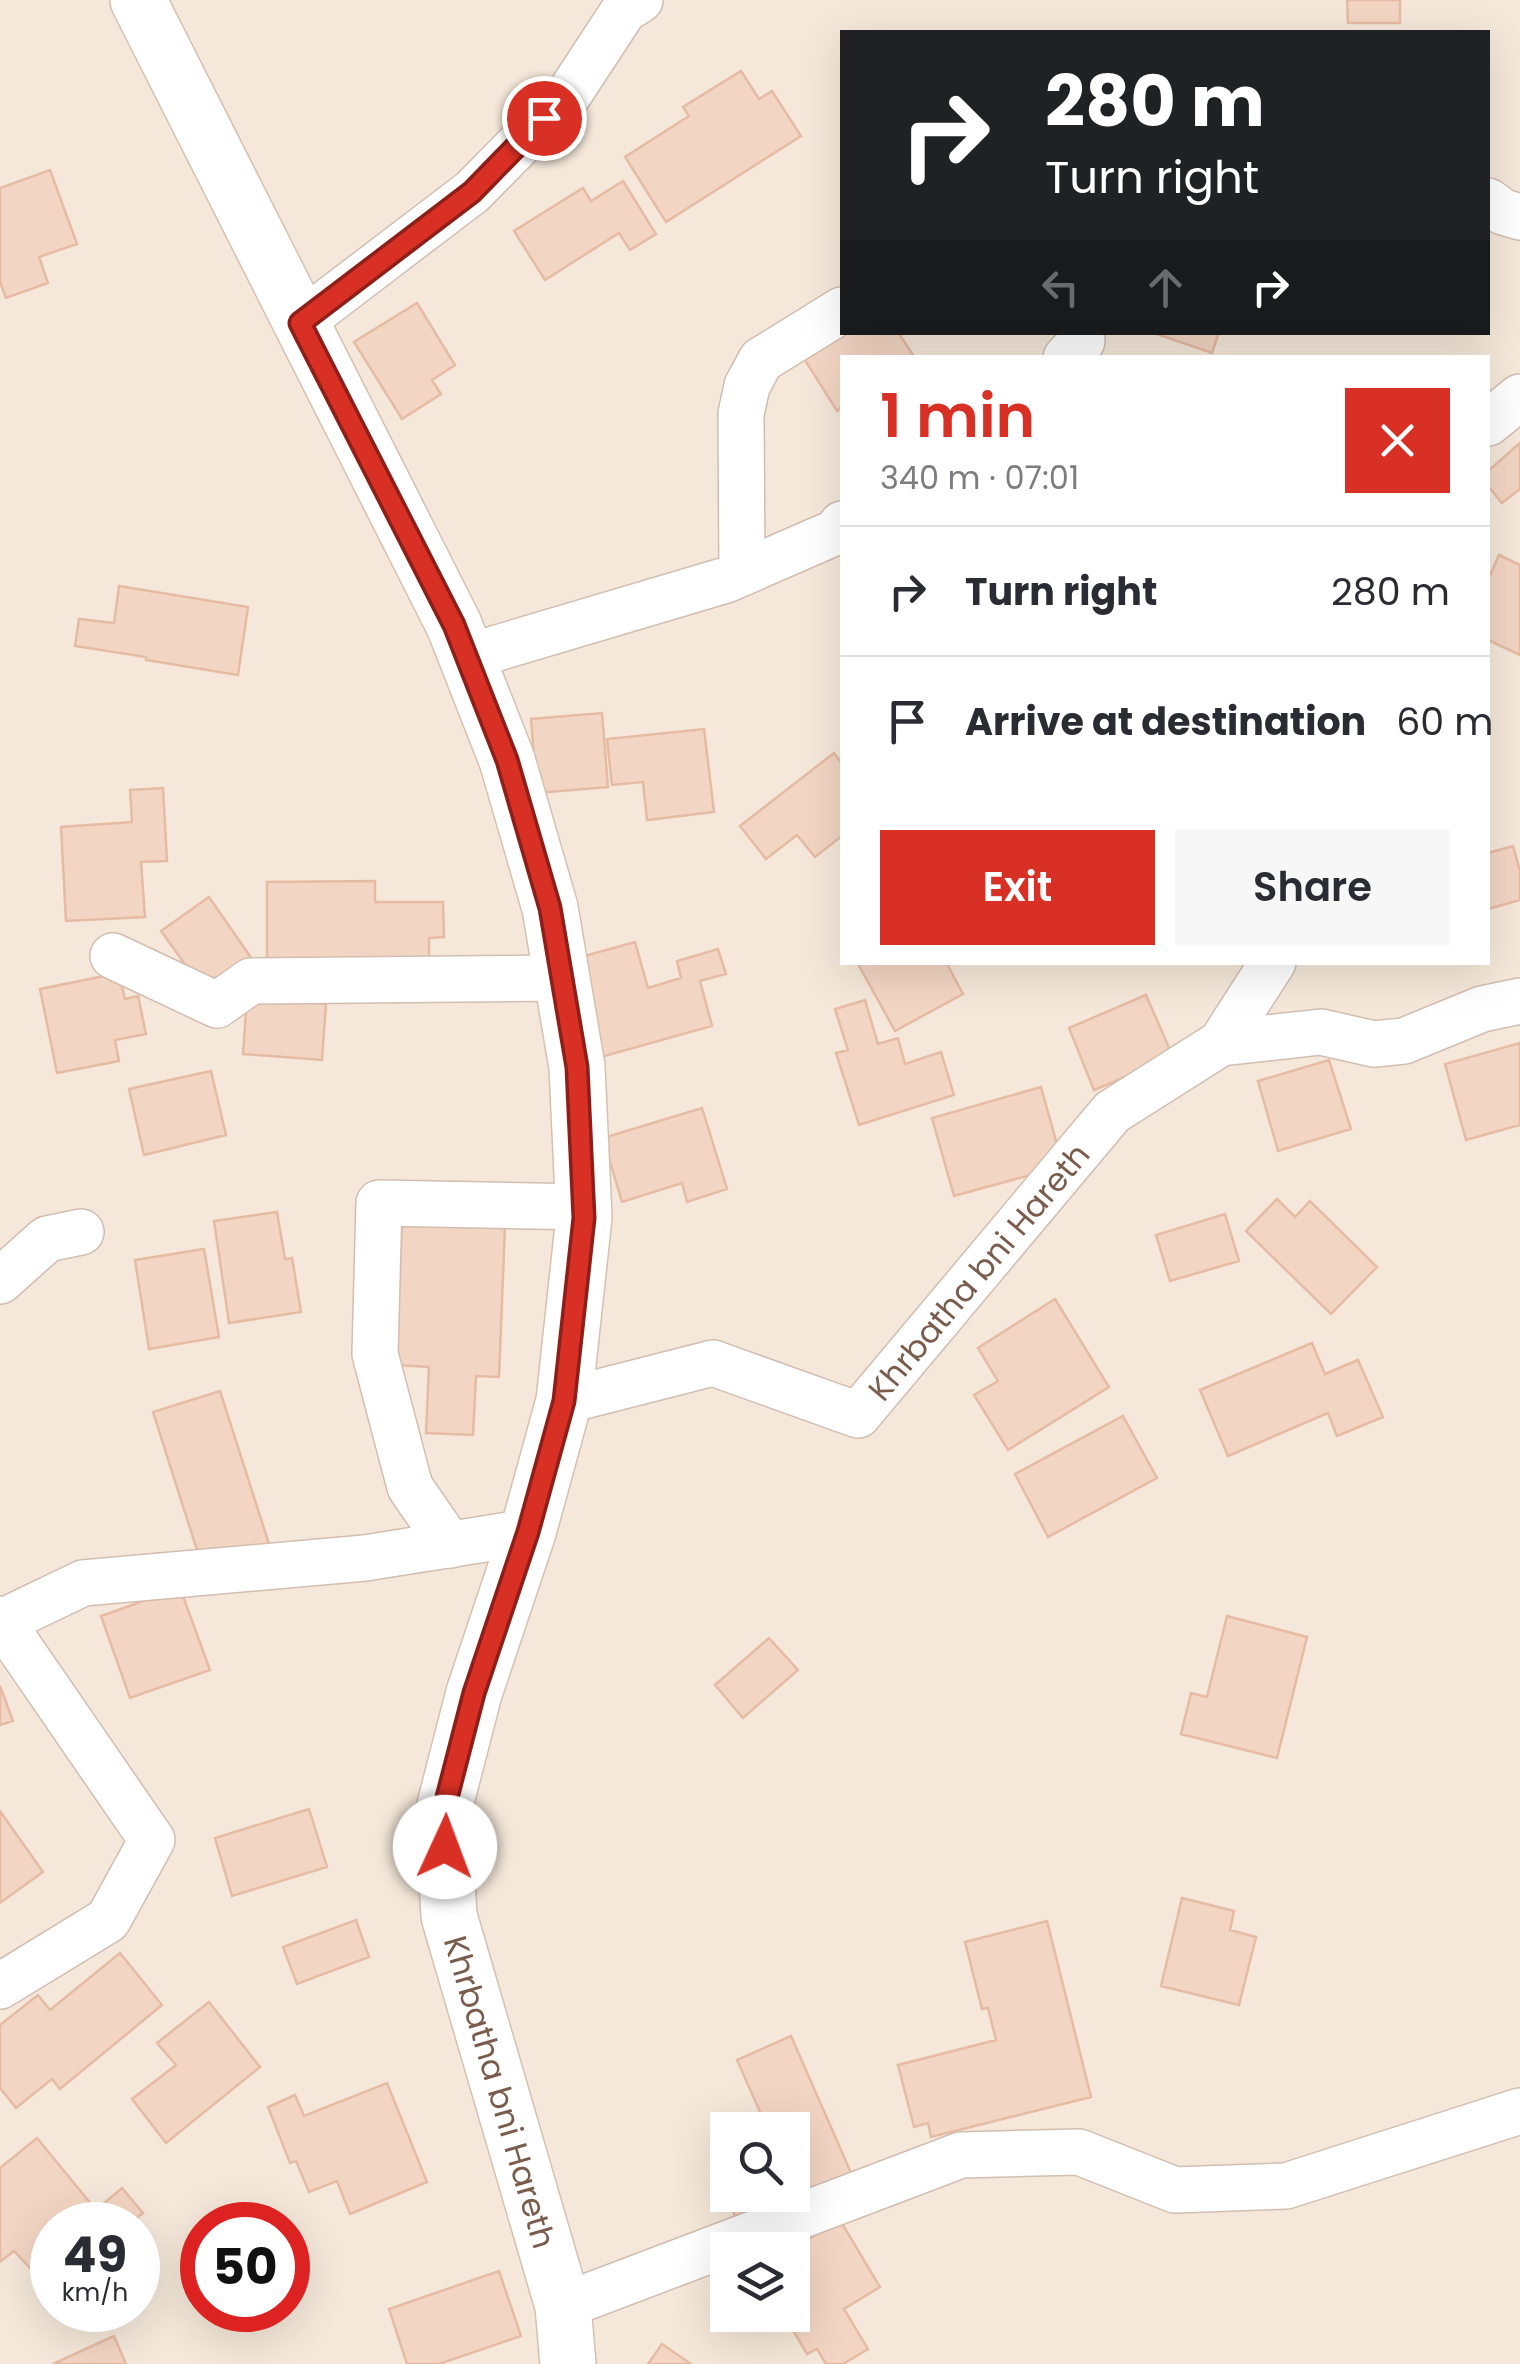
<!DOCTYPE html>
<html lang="en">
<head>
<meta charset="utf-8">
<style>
	:root { --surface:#fff; --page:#f7f7f7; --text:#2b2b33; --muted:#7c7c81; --line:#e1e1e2; --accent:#d93025 }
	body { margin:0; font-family:Poppins,sans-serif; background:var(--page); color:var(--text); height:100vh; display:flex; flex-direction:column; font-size:38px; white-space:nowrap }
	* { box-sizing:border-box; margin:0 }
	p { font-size:32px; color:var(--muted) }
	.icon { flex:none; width:55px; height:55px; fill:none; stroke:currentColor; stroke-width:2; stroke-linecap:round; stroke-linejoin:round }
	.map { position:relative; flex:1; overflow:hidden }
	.drawer { position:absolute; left:840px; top:355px; width:650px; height:610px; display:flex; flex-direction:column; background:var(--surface); border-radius:0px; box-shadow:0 10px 40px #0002 }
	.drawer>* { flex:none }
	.guide { position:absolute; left:840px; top:30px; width:650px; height:305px; border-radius:0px; box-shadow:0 10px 40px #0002; background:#202124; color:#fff; overflow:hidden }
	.controls { position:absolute; left:710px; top:2112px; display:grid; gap:20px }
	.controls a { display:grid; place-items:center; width:100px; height:100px; border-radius:0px; background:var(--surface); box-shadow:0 10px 40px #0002; font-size:50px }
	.speed { position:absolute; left:30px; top:2202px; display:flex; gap:20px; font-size:50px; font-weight:700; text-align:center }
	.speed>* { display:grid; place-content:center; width:130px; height:130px; border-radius:50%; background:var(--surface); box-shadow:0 10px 40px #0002; line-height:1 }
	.speed small { font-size:25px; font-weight:400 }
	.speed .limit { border:15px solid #d22; background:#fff; color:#111 }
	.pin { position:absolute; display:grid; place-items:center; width:85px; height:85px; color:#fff; margin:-42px; border:5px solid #fff; border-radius:50%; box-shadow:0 2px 10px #0007 }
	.me { position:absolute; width:110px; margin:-55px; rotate:2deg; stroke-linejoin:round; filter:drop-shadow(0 0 8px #0008) }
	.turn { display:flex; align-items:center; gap:35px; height:210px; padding:0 40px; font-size:45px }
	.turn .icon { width:130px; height:130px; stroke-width:2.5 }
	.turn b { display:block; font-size:70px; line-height:85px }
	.lanes { display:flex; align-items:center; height:95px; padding:0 40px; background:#0003; justify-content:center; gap:50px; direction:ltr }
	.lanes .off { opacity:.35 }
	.round { display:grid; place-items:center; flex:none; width:105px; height:105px; border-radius:0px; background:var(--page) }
	.headline { display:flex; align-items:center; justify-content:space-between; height:170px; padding:0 40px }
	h1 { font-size:60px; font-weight:600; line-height:75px; color:var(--accent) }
	.cta { display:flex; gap:20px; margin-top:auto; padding:20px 40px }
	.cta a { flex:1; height:115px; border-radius:0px; background:var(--accent); color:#fff; font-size:40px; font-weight:600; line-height:115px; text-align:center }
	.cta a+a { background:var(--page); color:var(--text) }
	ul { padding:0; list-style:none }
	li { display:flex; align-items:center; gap:30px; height:130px; padding:0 40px; border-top:2px solid var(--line) }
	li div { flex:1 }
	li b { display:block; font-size:38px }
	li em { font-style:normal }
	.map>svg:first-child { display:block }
	.residential { fill:#f5e8da; fill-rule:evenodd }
	.building { fill:#f3d5c3; stroke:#e6bba3; stroke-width:2.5 }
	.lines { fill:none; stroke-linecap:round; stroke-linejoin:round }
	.street-casing { stroke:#d1beb0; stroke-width:48 }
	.secondary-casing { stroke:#d6c0b0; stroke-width:58 }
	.street { stroke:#fff; stroke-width:45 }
	.secondary { stroke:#fff; stroke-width:55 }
	.route-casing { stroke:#8d1f18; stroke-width:25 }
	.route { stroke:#d93025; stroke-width:18 }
	.labels { text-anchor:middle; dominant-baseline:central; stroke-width:8; stroke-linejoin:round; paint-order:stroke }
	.street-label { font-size:32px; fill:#7a5c4d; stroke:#fffaf3 }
</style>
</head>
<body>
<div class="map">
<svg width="1520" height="2364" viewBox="0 0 1520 2364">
	<rect width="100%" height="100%" fill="#fdf6ec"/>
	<!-- residential -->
	<path class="residential" d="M0 0H1520V2364H0ZM842 32H1488V332H842ZM842 358H1488V962H842ZM728 2130H792V2195H728ZM52 2225H138V2310H52ZM202 2225H288V2310H202ZM728 2250H792V2315H728Z"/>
	<!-- building -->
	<path class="building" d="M1347 0H1400V23H1348Z
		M741 71 759 99 772 91 801 136 666 222 625 157 689 116 683 107Z
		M50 170 77 244 39 257 48 283 6 298 0 282V188Z
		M623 181 656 234 630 250 619 233 545 280 514 231 583 188 591 201Z
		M417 303 455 365 432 380 441 394 402 419 354 342Z
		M842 332H898L915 358H842V407L837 411 803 357Z
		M1151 332H1219L1212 353Z
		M1520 443V489L1502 503 1488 486V471Z
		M1499 555 1520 565V655L1488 640V580Z
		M119 586 248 607 238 675 146 660V657L75 646 79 619 114 623Z
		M602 713 608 787 537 793 531 719Z
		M704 729 714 812 647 820 643 782 612 785 607 739Z
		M834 753 842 764V836L815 857 797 835 766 859 740 826Z
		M163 788 167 861 141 862 145 917 66 921 61 827 132 822 130 790Z
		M1513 846 1520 871V900L1488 909V853Z
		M375 881V902H443L444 937 429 938V967L267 963V882Z
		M209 897 252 959 205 992 161 931Z
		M635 942 648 988 681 978 677 961 718 949 726 974 700 981 712 1026 594 1059 566 961Z
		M857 962H949L947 964 963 994 895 1031Z
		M119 973 125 999 138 996 146 1034 115 1040 119 1061 57 1073 40 989Z
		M1146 995 1173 1057 1094 1090 1069 1028Z
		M247 997 326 1004 322 1060 243 1054Z
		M865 1000 878 1044 898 1038 905 1064 941 1052 954 1095 859 1125 836 1053 848 1050 835 1009Z
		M1520 1043V1125L1466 1140 1445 1064Z
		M1329 1060 1351 1129 1278 1151 1258 1081Z
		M211 1071 226 1135 144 1155 129 1089Z
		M1041 1087 1063 1166 954 1196 932 1118Z
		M702 1108 727 1189 687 1202 682 1183 622 1202 603 1138Z
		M1277 1199 1295 1217 1310 1201 1377 1267 1331 1314 1246 1231Z
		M277 1212 285 1259 292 1258 301 1312 229 1323 214 1221Z
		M1225 1214 1239 1261 1170 1281 1156 1235Z
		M402 1221 505 1226 499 1377 476 1376 473 1435 426 1433 429 1367 396 1365Z
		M204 1249 219 1337 149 1349 135 1260Z
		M1055 1299 1109 1387 1008 1450 974 1395 998 1381 978 1348Z
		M1312 1343 1325 1374 1358 1360 1383 1417 1337 1436 1328 1413 1228 1456 1200 1390Z
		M220 1391 270 1547 203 1569 153 1412Z
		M1123 1416 1157 1478 1048 1537 1015 1474Z
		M180 1588 210 1670 130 1698 101 1616Z
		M1227 1616 1307 1637 1277 1758 1181 1734 1191 1693 1207 1697Z
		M769 1638 798 1670 743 1718 715 1685Z
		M0 1686 13 1721 0 1725Z
		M309 1809 327 1867 232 1896 215 1838Z
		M0 1811 43 1872 0 1903Z
		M1182 1898 1234 1911 1230 1930 1256 1937 1239 2005 1161 1986Z
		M356 1920 369 1957 297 1984 283 1947Z
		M1047 1921 1091 2097 931 2137 928 2123 914 2127 898 2065 996 2040 988 2008 982 2009 965 1942Z
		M120 1953 162 2005 60 2089 52 2079 16 2108 0 2088V2025L38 1995 50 2010Z
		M209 2002 260 2067 166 2143 132 2099 176 2065 157 2043Z
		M791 2036 852 2175 739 2225 716 2174 728 2169V2195H792V2130H768L737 2060Z
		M387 2083 427 2182 350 2214 337 2181 309 2192 296 2161 290 2163 268 2107 295 2095 304 2116Z
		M37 2138 96 2210 122 2188 143 2213 128 2225H52V2249L30 2268 14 2251 0 2262V2168Z
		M840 2220 880 2287 844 2309 868 2349 843 2364H826L817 2349 807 2354 784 2315H792V2250H790Z
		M499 2271 521 2336 439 2364H407L389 2309Z
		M114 2336 126 2364H53Z
		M662 2344 691 2364H648Z"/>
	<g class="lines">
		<defs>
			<g id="street">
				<path d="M1488 201 1503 212 1520 217"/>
				<path d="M300 323 472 192 569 94 624 10 640 0"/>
				<path d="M1066 358 1082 341"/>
				<path d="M1488 423 1520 397"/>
				<path d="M742 573 741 414 747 386 761 360 842 310"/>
				<path d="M467 657 726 580 836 532 842 524"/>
				<path d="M113 956 217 1005 251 981 562 978"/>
				<path d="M1221 1043 1321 1032 1374 1044 1404 1041 1482 1009 1520 1001"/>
				<path d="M0 1281 47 1239 81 1232"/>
				<path id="s1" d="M564 1401 713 1363 858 1415 1112 1112 1221 1043 1273 962"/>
				<path d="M450 1545 410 1487 375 1354 379 1203 584 1207"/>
				<path d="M0 1619 152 1840 108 1920 0 1986"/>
				<path d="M2 1622 83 1583 365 1558 528 1532"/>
				<path d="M563 2306 961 2155 1079 2152 1175 2190 1286 2186 1520 2111"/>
			</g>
			<g id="secondary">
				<path id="s2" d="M138 0 454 625 507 760 550 908 577 1067 584 1217 564 1401 528 1532 474 1693 443 1813 449 1916 563 2306 568 2364"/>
			</g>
		</defs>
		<!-- street casing -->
		<use href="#street" class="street-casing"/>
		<!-- secondary casing -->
		<use href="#secondary" class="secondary-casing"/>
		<!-- street -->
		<use href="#street" class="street"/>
		<!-- secondary -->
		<use href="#secondary" class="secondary"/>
	</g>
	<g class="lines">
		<defs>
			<path id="route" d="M445 1847 443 1813 474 1693 528 1532 564 1401 584 1218 577 1067 550 908 507 760 454 625 300 323 472 192 544 118"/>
		</defs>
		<!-- route casing -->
		<use href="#route" class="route-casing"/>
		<!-- route -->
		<use href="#route" class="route"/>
	</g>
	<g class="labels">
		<!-- street labels -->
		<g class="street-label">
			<text stroke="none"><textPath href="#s1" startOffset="495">Khrbatha bni Hareth</textPath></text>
			<text stroke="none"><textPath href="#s2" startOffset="2212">Khrbatha bni Hareth</textPath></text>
		</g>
	</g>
</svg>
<div class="controls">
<a><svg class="icon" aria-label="search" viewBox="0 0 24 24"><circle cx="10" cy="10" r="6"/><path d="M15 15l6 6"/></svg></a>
<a><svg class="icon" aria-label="layers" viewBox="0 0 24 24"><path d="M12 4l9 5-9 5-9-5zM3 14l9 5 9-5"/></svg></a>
</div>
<div class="speed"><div>49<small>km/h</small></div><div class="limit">50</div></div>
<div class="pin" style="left:544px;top:118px;background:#d93025"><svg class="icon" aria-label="arrive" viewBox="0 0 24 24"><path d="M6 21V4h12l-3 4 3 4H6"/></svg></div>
<svg class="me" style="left:445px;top:1847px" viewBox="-20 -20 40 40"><circle r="19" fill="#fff"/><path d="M0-13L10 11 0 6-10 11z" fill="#d93025"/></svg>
<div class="guide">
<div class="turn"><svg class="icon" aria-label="right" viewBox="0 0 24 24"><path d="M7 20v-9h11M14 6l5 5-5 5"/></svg><div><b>280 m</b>Turn right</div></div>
<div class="lanes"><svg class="icon off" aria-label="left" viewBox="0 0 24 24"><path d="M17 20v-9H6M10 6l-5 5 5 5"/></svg><svg class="icon off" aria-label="ahead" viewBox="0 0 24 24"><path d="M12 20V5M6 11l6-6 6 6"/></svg><svg class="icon" aria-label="right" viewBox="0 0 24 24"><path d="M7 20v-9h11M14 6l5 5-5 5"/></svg></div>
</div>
<section class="drawer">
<div class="headline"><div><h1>1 min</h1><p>340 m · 07:01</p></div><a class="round" style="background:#d93025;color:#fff"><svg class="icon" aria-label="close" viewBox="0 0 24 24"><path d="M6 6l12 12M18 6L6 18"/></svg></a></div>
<ul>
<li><svg class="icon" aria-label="right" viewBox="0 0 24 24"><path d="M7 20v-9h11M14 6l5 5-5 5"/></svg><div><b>Turn right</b></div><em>280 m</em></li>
<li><svg class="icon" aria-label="arrive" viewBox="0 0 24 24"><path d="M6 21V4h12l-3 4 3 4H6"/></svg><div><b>Arrive at destination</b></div><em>60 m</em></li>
</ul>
<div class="cta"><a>Exit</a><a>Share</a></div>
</section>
</div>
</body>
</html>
